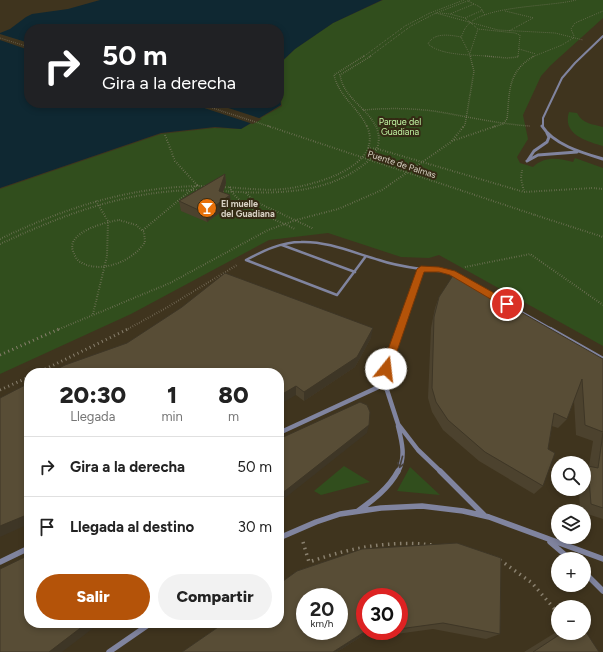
<!DOCTYPE html>
<html lang="es">
<head>
<meta charset="utf-8">
<style>
	:root { --surface:#fff; --page:#f2f2f2; --text:#222; --muted:#767676; --line:#e0e0e0; --accent:#b45309 }
	body { margin:0; font-family:Figtree,sans-serif; background:var(--page); color:var(--text); height:100vh; display:flex; flex-direction:column; font-size:15px; white-space:nowrap }
	* { box-sizing:border-box; margin:0 }
	p { font-size:13px; color:var(--muted) }
	.icon { flex:none; width:22px; height:22px; fill:none; stroke:currentColor; stroke-width:2; stroke-linecap:round; stroke-linejoin:round }
	.map { position:relative; flex:1; overflow:hidden }
	.panel { position:absolute; left:24px; top:368px; width:260px; height:260px; display:flex; flex-direction:column; background:var(--surface); border-radius:16px; box-shadow:0 2px 6px #0003 }
	.panel>* { flex:none }
	.top-card { position:absolute; left:24px; top:24px; width:260px; height:84px; border-radius:16px; box-shadow:0 2px 6px #0003; background:#202124; color:#fff; overflow:hidden }
	.controls { position:absolute; left:551px; top:456px; display:grid; gap:8px }
	.controls a { display:grid; place-items:center; width:40px; height:40px; border-radius:50%; background:var(--surface); box-shadow:0 2px 6px #0003; font-size:20px }
	.speed { position:absolute; left:296px; top:588px; display:flex; gap:8px; font-size:20px; font-weight:700; text-align:center }
	.speed>* { display:grid; place-content:center; width:52px; height:52px; border-radius:50%; background:var(--surface); box-shadow:0 2px 6px #0003; line-height:1 }
	.speed small { font-size:10px; font-weight:400 }
	.speed .limit { border:6px solid #d22; background:#fff; color:#111 }
	.pin { position:absolute; display:grid; place-items:center; width:34px; height:34px; color:#fff; margin:-17px; border:2px solid #fff; border-radius:50%; box-shadow:0 1px 4px #0007 }
	.me { position:absolute; width:44px; margin:-22px; rotate:16deg; stroke-linejoin:round; filter:drop-shadow(0 0 3px #0008) }
	.turn { display:flex; align-items:center; gap:14px; height:84px; padding:0 12px; font-size:18px }
	.turn .icon { width:52px; height:52px; stroke-width:2.5 }
	.turn b { display:block; font-size:28px; line-height:34px }
	.eta { display:flex; justify-content:space-evenly; align-items:center; height:68px; text-align:center }
	.eta b { font-size:24px; font-weight:800; line-height:28px }
	.primary-button { display:flex; gap:8px; margin-top:auto; padding:8px 12px }
	.primary-button a { flex:1; height:46px; border-radius:24px; background:var(--accent); color:#fff; font-size:16px; font-weight:800; line-height:46px; text-align:center }
	.primary-button a+a { background:var(--page); color:var(--text) }
	ul { padding:0; list-style:none }
	li { display:flex; align-items:center; gap:12px; height:60px; padding:0 12px; border-top:1px solid var(--line) }
	li div { flex:1 }
	li b { display:block; font-size:15px }
	li em { font-style:normal }
	.map>svg:first-child { display:block }
	.green { fill:#314e1d }
	.water { fill:#0f2832 }
	.pier { fill:#3f341e }
	.lines { fill:none; stroke-linecap:round; stroke-linejoin:round }
	.path-far4 { stroke:#8a816f; stroke-width:1; stroke-dasharray:0.5 1.5; stroke-linecap:butt }
	.path-far3 { stroke:#8a816f; stroke-width:1.5; stroke-dasharray:0.5 1.5; stroke-linecap:butt }
	.path-far2 { stroke:#8a816f; stroke-width:2; stroke-dasharray:0.5 2; stroke-linecap:butt }
	.path-far1 { stroke:#8a816f; stroke-width:3; stroke-dasharray:1 3.5; stroke-linecap:butt }
	.path { stroke:#8a816f; stroke-width:3.5; stroke-dasharray:1.5 4.5; stroke-linecap:butt }
	.lane { stroke:#80849f; stroke-width:2.5 }
	.street-far4 { stroke:#80849f; stroke-width:2 }
	.street-far3 { stroke:#80849f; stroke-width:3 }
	.street-far2 { stroke:#80849f; stroke-width:3.5 }
	.street-far1 { stroke:#80849f; stroke-width:4.5 }
	.street { stroke:#80849f; stroke-width:5.5 }
	.path-bridge-far1 { stroke:#8a816f; stroke-width:1.5; stroke-dasharray:0.5 1.5; stroke-linecap:butt }
	.path-bridge { stroke:#8a816f; stroke-width:2; stroke-dasharray:0.5 2; stroke-linecap:butt }
	.wall { fill:#4c422e; fill-rule:evenodd }
	.shaded-wall { fill:#3e3626 }
	.building { fill:#584d36; stroke:#3e3626; fill-rule:evenodd }
	.oneway { stroke:#474037 }
	.route { fill:#b45309; stroke:#753606 }
	.labels { text-anchor:middle; dominant-baseline:central; stroke-width:4; stroke-linejoin:round; paint-order:stroke }
	.far-park-label { font-size:9px; fill:#c3f7a5; stroke:#342a14 }
	.far-street-label { font-size:9px; fill:#d7d0c3; stroke:#342a14 }
	.far-poi-label { font-size:9px; font-weight:bold; fill:#d7d0c3; stroke:#342a14; text-anchor:start }
</style>
</head>
<body>
<div class="map">
<svg width="603" height="652" viewBox="0 0 603 652">
	<rect width="100%" height="100%" fill="#3f341e"/>
	<!-- green -->
	<path class="green" d="M383 0H603V18L551 65 541 76 523 115 528 139 517 157 520 163 533 167C545 156 558 158 573 162L575 158 603 168V346L439 255 429 258 401 257 328 233 269 240 131 314 0 374V189L161 134 214 128 241 129 282 106 279 89V65L295 49 333 23Z
		M569 112 577 113C583 124 592 124 603 127V146C586 141 562 134 569 112Z
		M344 466 370 482 321 495 314 491Z
		M410 467 440 495 397 491Z"/>
	<!-- water -->
	<path class="water" d="M100 0H382L333 23 295 49 279 64V29H29V103H279V93L281 105 241 129 215 127 161 133 0 188V33L10 29 26 17 32 14 68 9Z"/>
	<!-- pier -->
	<path class="pier" d="M0 34 29 43V50L0 40Z
		M189 103H213L262 119 253 124Z"/>
	<g class="lines">
		<!-- path-far4 -->
		<path class="path-far4" d="M468 1 480 7 485 15
			M474 4 450 14 465 18 483 10
			M505 11 534 18
			M436 13 498 30 555 33 583 40
			M440 13 450 14
			M465 18 478 29 515 33 520 35 518 57
			M509 31 533 18
			M574 36 571 29 575 23 603 11
			M461 37C450 35 434 32 428 44 443 57 475 54 494 57
			M0 38 29 47
			M519 49 536 54
			M470 53 478 29
			M363 57 405 26 430 13 464 0
			M369 57 411 26 436 13 470 0
			M471 57 461 37C463 34 464 29 467 26 483 5 550 7 576 0
			M532 57 562 45 575 37"/>
		<!-- path-far3 -->
		<path class="path-far3" d="M364 56 334 75C339 97 359 108 367 127
			M371 56 340 75C344 99 367 107 376 127
			M485 56 507 58 518 57V56
			M363 110C386 108 410 108 433 111 466 116 497 124 530 126
			M463 127 465 125 474 71 470 56
			M493 127 503 124 507 119C510 91 507 72 534 56"/>
		<!-- path-far2 -->
		<path class="path-far2" d="M452 141 496 126
			M368 148 378 149 524 192
			M522 170 521 178 524 192 593 188 603 189
			M223 187C243 188 264 191 284 189 312 186 385 167 367 126
			M230 187C234 205 279 221 295 229
			M221 191C270 194 327 196 367 162 378 152 382 140 376 126
			M246 193 254 201 314 229
			M535 215 603 237
			M119 220 136 225 144 232 145 242C134 260 103 274 82 263 77 261 75 256 73 251 66 232 106 222 119 220Z
			M143 230 197 185 175 161 165 135
			M0 239C67 207 131 186 206 186
			M0 244C65 214 127 190 200 190
			M465 267 530 254 603 305
			M93 314 107 256 108 221 96 201
			M57 330 170 283 268 230 296 220 338 209 382 190 451 142 464 126
			M126 330 166 308 237 265"/>
		<!-- path-far1 -->
		<path class="path-far1" d="M0 355 59 329
			M37 373 128 329
			M0 390 29 377"/>
		<!-- path -->
		<path class="path" d="M303 542 309 562C350 548 389 540 433 545
			M500 560 532 583 558 613"/>
		<!-- lane -->
		<path class="lane" d="M282 245 355 272
			M246 260C263 251 281 242 301 242 328 241 354 253 379 260 393 265 407 267 421 269
			M246 260 337 295 366 256"/>
		<!-- street-far4 -->
		<path class="street-far4" d="M543 127V118L562 78 575 63 603 36"/>
		<!-- street-far3 -->
		<path class="street-far3" d="M542 126C554 145 583 153 603 159
			M528 160 534 151 547 142 549 137 547 133
			M527 161 538 155 577 152"/>
		<!-- street-far2 -->
		<path class="street-far2" d="M506 304 552 330
			M399 330 421 269 445 271 458 277"/>
		<!-- street-far1 -->
		<path class="street-far1" d="M399 329 389 356 385 384 398 424 418 450 441 472
			M550 329 603 359
			M279 433 385 384
			M398 472C406 457 402 442 398 426"/>
		<!-- street -->
		<path class="street" d="M440 471 484 515
			M358 511C373 500 389 488 398 471
			M279 538 316 522 340 514 381 508 422 506 463 511 489 517 603 559
			M550 542 570 559
			M0 562 29 548
			M584 572 603 591
			M109 652 151 623"/>
		<!-- path-bridge-far1 -->
		<path class="path-bridge-far1" d="M197 103 271 127"/>
		<!-- path-bridge -->
		<path class="path-bridge" d="M268 126 535 215"/>
	</g>
	<!-- wall -->
	<path class="wall" d="M225 174 226 183 223 193 231 205 207 222 181 211 179 201Z
		M439 297 603 359V519L584 513V511H580L579 489H584V470L588 466H589L593 441 576 435 574 401 567 419 558 428 552 426 548 449 543 486 534 494 479 461 443 430 432 412 428 398 431 328 435 308Z
		M371 338 355 367 304 401 296 395 279 373Z
		M457 543 501 558 500 634 486 639 433 629 389 635 386 631H399V597H365V631H370L337 652H182L224 623H279V584L297 571 362 549ZM305 597H339V631H305Z
		M558 631V633H584L599 652H524Z"/>
	<!-- shaded-wall -->
	<path class="shaded-wall" d="M225 174 226 183 220 201 219 191Z
		M230 195 231 205 207 222 205 213Z
		M373 328 371 338 355 367 304 401V392Z
		M296 386V395L279 405V396Z
		M369 425 367 433 285 498 279 500V493Z
		M29 514V524L0 537V526Z
		M87 623H100L62 652H49Z
		M366 631H370L337 652H333Z"/>
	<!-- building -->
	<path class="building" d="M225 174 219 191 230 195 205 213 179 201Z
		M225 273 373 328 357 357 304 392 296 386 279 396V373H49L65 365 127 343 182 307Z
		M454 274 603 359V432L585 425 582 379 567 419 554 413 548 449 555 453 543 486 485 452 448 420 436 402 432 388 434 317 439 297Z
		M29 383V514L0 526V398Z
		M360 402 367 405 370 412 369 425 285 491 279 493V439Z
		M603 433V508L591 504 588 466 598 468Z
		M457 543 501 558 500 634 443 623 399 629V597H365V631H366L333 652H182L224 623H279V584L297 571 362 549ZM305 597H339V631H305Z
		M29 555V623H87L49 652H0V569Z
		M584 629 599 652H533L562 633H584Z"/>
	<!-- one-way arrows -->
	<defs><path id="oneway-shaft" d="M-6 0H5M1.5-3L5.5 0L1.5 3" fill="none" stroke-width="1.6" stroke-linecap="round" stroke-linejoin="round"/></defs>
	<use class="oneway" href="#oneway-shaft" transform="translate(401 462) rotate(105)"/>
	<!-- route -->
	<path class="route" d="M421 266 439 267 455 271 510 302 512 304 510 307H504L450 275 439 272H424L391 369 389 372H382L381 369 417 269Z"/>
	<!-- icons -->
	<defs>
		<symbol id="bar-disc" viewBox="-11 -11 22 22"><circle r="9.5" fill="#e8710a" stroke="#342a14"/><path d="M-6-5H6L.8 .8V4.5H3.5V6h-7V4.5H-.8V.8Z" fill="#fff"/></symbol>
	</defs>
	<g fill-rule="evenodd">
		<use href="#bar-disc" x="196" y="197" width="22" height="22"/>
	</g>
	<g class="labels">
		<!-- far-park labels -->
		<g class="far-park-label">
			<text x="400" y="121">Parque del<tspan x="400" dy="10">Guadiana</tspan></text>
		</g>
		<!-- far-street labels -->
		<g class="far-street-label">
			<text transform="translate(402 164) rotate(18)">Puente de Palmas</text>
		</g>
		<!-- far-poi labels -->
		<g class="far-poi-label">
			<text x="221" y="203">El muelle<tspan x="221" dy="10">del Guadiana</tspan></text>
		</g>
	</g>
</svg>
<div class="controls">
<a><svg class="icon" aria-label="search" viewBox="0 0 24 24"><circle cx="10" cy="10" r="6"/><path d="M15 15l6 6"/></svg></a>
<a><svg class="icon" aria-label="layers" viewBox="0 0 24 24"><path d="M12 4l9 5-9 5-9-5zM3 14l9 5 9-5"/></svg></a>
<a>+</a>
<a>−</a>
</div>
<div class="speed"><div>20<small>km/h</small></div><div class="limit">30</div></div>
<div class="pin" style="left:507px;top:304px;background:#d93025"><svg class="icon" aria-label="arrive" viewBox="0 0 24 24"><path d="M6 21V4h12l-3 4 3 4H6"/></svg></div>
<svg class="me" style="left:386px;top:369px" viewBox="-20 -20 40 40"><circle r="19" fill="#fff"/><path d="M0-13L10 11 0 6-10 11z" fill="#b45309"/></svg>
<div class="top-card">
<div class="turn"><svg class="icon" aria-label="right" viewBox="0 0 24 24"><path d="M7 20v-9h11M14 6l5 5-5 5"/></svg><div><b>50 m</b>Gira a la derecha</div></div>
</div>
<section class="panel">
<div class="eta">
<div><b>20:30</b><p>Llegada</p></div>
<div><b>1</b><p>min</p></div>
<div><b>80</b><p>m</p></div>
</div>
<ul>
<li><svg class="icon" aria-label="right" viewBox="0 0 24 24"><path d="M7 20v-9h11M14 6l5 5-5 5"/></svg><div><b>Gira a la derecha</b></div><em>50 m</em></li>
<li><svg class="icon" aria-label="arrive" viewBox="0 0 24 24"><path d="M6 21V4h12l-3 4 3 4H6"/></svg><div><b>Llegada al destino</b></div><em>30 m</em></li>
</ul>
<div class="primary-button"><a>Salir</a><a>Compartir</a></div>
</section>
</div>
</body>
</html>
